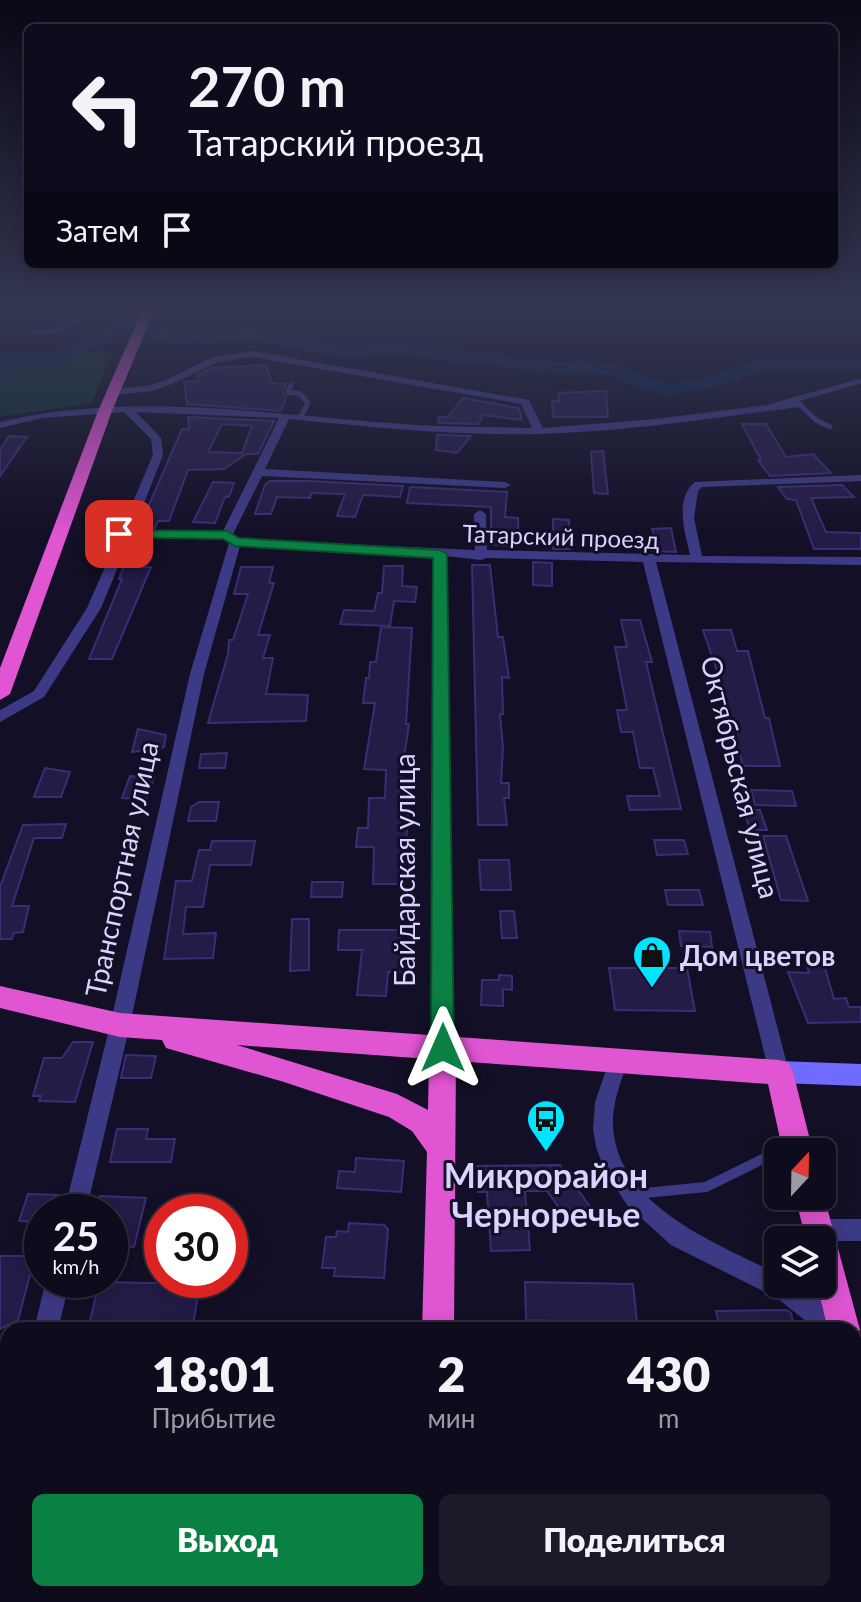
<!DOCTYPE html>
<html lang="ru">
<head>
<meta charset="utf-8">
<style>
	:root { --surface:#0e0b1c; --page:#1c1929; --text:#f1f3f6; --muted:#9b9ba3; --line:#2e2b3b; --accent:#0b8043 }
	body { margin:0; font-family:Lato,sans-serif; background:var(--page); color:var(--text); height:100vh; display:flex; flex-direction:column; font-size:30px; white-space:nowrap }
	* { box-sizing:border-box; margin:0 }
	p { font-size:26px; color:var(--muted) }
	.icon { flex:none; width:44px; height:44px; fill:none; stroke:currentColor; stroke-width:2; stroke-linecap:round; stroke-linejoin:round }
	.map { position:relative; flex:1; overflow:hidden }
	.side { position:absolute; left:0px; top:1322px; width:862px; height:280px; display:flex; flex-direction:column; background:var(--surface); border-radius:24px 24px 0 0; box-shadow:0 4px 20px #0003,0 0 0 2px var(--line) }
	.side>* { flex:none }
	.top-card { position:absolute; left:24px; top:24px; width:814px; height:244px; border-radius:12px; box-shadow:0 4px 20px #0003,0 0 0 2px var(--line); background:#0e0b1c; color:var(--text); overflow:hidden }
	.needle { width:52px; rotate:22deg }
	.tools { position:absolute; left:764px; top:1138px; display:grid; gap:16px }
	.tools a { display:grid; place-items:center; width:72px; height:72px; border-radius:12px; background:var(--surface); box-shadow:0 4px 20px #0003,0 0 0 2px var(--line); font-size:40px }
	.speed { position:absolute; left:24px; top:1194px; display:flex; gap:16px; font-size:40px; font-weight:700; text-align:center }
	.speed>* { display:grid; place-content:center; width:104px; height:104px; border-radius:50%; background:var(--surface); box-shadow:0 4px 20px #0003,0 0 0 2px var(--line); line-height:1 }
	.speed small { font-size:20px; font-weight:400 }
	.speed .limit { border:12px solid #d22; background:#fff; color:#111 }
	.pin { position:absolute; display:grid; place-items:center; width:68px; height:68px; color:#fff; margin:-34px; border-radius:16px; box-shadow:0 4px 12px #0006 }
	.me { position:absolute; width:88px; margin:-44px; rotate:0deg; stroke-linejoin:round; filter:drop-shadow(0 0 6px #0008) }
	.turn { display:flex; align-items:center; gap:28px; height:168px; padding:0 32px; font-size:36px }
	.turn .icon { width:104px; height:104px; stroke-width:2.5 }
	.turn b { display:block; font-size:56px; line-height:68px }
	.then { display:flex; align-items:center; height:76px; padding:0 32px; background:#0003; gap:16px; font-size:30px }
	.eta { display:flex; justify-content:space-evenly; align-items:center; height:136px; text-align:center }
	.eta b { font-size:48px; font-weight:800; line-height:56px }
	.primary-button { display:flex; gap:16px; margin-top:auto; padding:16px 32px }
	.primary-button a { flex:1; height:92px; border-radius:12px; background:var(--accent); color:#fff; font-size:32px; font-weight:800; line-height:92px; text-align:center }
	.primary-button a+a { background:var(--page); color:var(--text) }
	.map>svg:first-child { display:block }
	.green { fill:#12302f }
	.water { fill:#0c2248 }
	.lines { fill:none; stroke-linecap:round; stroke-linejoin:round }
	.river { fill:#0c2248; fill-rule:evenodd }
	.building { fill:#241b47; stroke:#3b2d73; stroke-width:2; fill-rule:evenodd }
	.service-far1 { stroke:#3d3a85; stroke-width:5 }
	.service { stroke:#3d3a85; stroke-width:10 }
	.minor { fill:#3d3a85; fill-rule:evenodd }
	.secondary { fill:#6f6bff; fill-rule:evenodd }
	.trunk { fill:#e055d1; fill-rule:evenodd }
	.route { fill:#0b8043; stroke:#07532c; stroke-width:2 }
	.labels { text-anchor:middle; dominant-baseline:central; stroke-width:6; stroke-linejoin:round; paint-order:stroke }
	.far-street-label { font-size:24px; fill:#d9d4ff; stroke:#130f26 }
	.street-label { font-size:28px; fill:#d9d4ff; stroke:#130f26 }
	.poi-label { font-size:28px; font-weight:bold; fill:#d9d4ff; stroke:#130f26; text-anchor:start }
	.near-poi-label { font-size:34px; font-weight:bold; fill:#d9d4ff; stroke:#130f26 }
</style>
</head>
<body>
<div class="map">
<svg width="861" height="1602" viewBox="0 0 861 1602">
	<rect width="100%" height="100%" fill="#130f26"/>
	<!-- green -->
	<path class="green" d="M216 311H370L425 320 333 312 250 317Z
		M112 353 92 403 0 417V372L79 354Z"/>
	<!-- water -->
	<path class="water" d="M71 351 79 354 0 372V354Z"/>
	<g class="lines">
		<!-- river -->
		<path class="river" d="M137 325 180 332 253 329 339 346 356 347 386 342 559 362 582 360 620 366 647 378 669 383 701 379 761 359 861 358V370L763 371 711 388 669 395 634 387 615 377 582 372 559 374 386 354 356 359 339 358 253 339 180 344 137 335 118 337 56 366 0 369V357L52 354 108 328Z"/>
	</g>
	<!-- building -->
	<path class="building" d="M266 365 272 383 286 384 283 392 286 397 281 411 187 404 184 382 198 381 197 375 212 368Z
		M606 391 608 417H553L552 400 559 402 558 393Z
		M463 398 519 408 522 420 483 415 478 424 438 423 439 417H448Z
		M188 417 274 421 258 454H246L224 469 188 470 169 521H158L155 528H139L182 429H189ZM222 424 252 426 242 453 208 452Z
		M742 424H766L786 457 813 454 831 473 770 476 758 460H761Z
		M437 435H444L471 436 457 453 436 450Z
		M9 436 27 437 0 476V450Z
		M603 451 608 494 594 493 591 452Z
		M270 481H308L403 486 400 497 363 495 355 517 337 516 345 494 311 493 310 498 277 497 271 514H255L265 485Z
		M213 482 234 483 229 497H225L215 523 193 522Z
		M842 485 854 497 811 498 826 532 861 533V549H814L796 500 787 499 778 487Z
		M410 487 507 492 505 517 518 518 519 546 491 545V507L407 503Z
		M553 519 569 520 570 549H553Z
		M671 528 676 552 651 551 649 539H655L652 529Z
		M133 541H151L142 567H151L112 659H89L122 579H119Z
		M533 562 552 563V586L533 585Z
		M472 565H490L498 637H503L509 678 502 677 503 714H500L503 748 501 783H509V798H504L507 825H478Z
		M384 566H403L402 586 417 587 415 602 394 601 390 626 340 624 344 610 374 611 378 593H382Z
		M241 567H273L269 583H274L258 635H270L263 658H273L266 694 308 695 306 721 208 723 228 654 229 640H233L248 594H234Z
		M621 620H640L652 662H646L681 809 630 810 627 796H660L653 768H640L633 732H621L617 710H627L615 647H627Z
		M381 627 412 628 406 724H409L399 791H409L404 884H373L374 847H356L358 828H368L369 798H385L386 770 364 769 375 703H363L366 678H369L370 662H376Z
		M703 630H731L737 651H748L765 718H769L780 766H743L734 732H730L717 671Z
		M138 729 166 735 164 747 132 752Z
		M227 753 225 768H199L201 754Z
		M45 768 70 772 61 797H34Z
		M130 776 154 778 146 799 122 798Z
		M751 790 792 791 796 806 755 805Z
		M199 802H219L216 821H188L191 807Z
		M744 810H760L767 830H750Z
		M66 824 62 838H34L12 906H29L23 932 14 933 12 939H0V887L23 825Z
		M763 836H786L808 901 781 900Z
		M654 840H684L688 854 657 855Z
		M212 841H255L251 865H210L203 907H186L183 934 216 933 213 958 164 959 176 881H192L199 850H210Z
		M479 860H509L511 890H481Z
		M312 882H343L342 897H311Z
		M665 890H699L703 905H668Z
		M500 911H514L517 938H502Z
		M292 919H309V970L290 971Z
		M339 930H400L399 958 406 959 405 973 388 972 386 996 357 995 362 950H338Z
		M679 931 710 932 712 947 681 946Z
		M804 954H821L834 999 846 998 849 1007H861V1022L808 1023 788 972 809 973Z
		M609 968H687L695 1011 615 1010Z
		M499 975 512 976V990L503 989V1006L481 1005 482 980H499Z
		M73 1042H93L75 1102 39 1101 41 1096H33L44 1058H62Z
		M126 1055 156 1056 151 1078H121Z
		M117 1129H148L146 1139H175L171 1162H110Z
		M356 1158 404 1161 401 1192 337 1188 339 1171 355 1172Z
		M560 1165 591 1208 569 1222 547 1191H525L530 1250 491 1251 487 1192H478L477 1166Z
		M28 1194 58 1195 53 1212H42V1222L19 1221Z
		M100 1196 146 1198 134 1247 110 1246V1212H95Z
		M349 1223 384 1225 388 1229 384 1278 334 1276 335 1268H322L326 1237H336L337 1231 348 1232Z
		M0 1256H35L18 1320 0 1329Z
		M99 1282 200 1284 192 1330H88Z
		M525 1282 633 1284 637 1323 526 1320Z
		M787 1310 791 1313 795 1330H720L716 1311Z"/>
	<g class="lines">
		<!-- service-far1 -->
		<path class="service-far1" d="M35 332 59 331 91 311
			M291 385 288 392 300 394 308 403 300 418
			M799 404 816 420 830 427
			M772 406 861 381"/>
		<!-- service -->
		<path class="service" d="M635 1194 706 1187 791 1145"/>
		<!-- minor -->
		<path class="minor" d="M724 311H734L738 315 731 317Z
			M252 351 529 400 543 428 655 419 799 401 804 404 799 407C713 418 625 432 538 434 455 436 372 427 289 419L265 469 505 482 511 485 505 488 262 476 233 534 238 539 475 550 474 514 480 510 486 514 487 550 690 555C685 532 674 499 695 482L861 475V481L702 487 698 491 694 518 702 556 861 557V565L656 562 789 1072 786 1078 779 1081 772 1078 769 1072 643 562 486 558 481 560 446 556 453 1048 450 1054 443 1057 436 1054 433 1048 434 556 240 546 204 674 130 1025 86 1212H64L110 1025 190 674 229 543 224 539 130 538 101 608 44 697 0 722V710L34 691 87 608 118 537 113 534 121 530 153 455 151 439 124 412 42 418 0 428V422C138 389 278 417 417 425 455 427 494 427 532 428L521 404 252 357 218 362 172 384 152 391 113 395 108 392 113 389 147 386 166 380 213 357ZM136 412 279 418 223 531H133L163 455 161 438Z
			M619 1050 626 1053 629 1059C622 1078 614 1098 613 1118 610 1204 716 1243 778 1274V1284C784 1284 792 1283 798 1285 815 1291 839 1314 846 1330H817L777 1298 671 1245 627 1205 605 1171 596 1147 593 1129 595 1102 612 1053Z
			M819 1219H861V1241H822L811 1238 808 1230 811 1222Z
			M46 1280H70L58 1330H34Z
			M8 1475V1532L0 1535V1478Z"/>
		<!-- secondary -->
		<path class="secondary" d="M779 1061 861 1064V1086L779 1083 770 1080 767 1072 770 1064Z"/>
		<!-- trunk -->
		<path class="trunk" d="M142 311H154L112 411 10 694 0 700V668L98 411Z
			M0 986 120 1013 779 1060 789 1063 793 1072 813 1152H783L768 1084 456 1061 454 1330H422L427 1152 412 1131 389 1117 284 1082 166 1048 162 1040 120 1037 0 1008ZM237 1045 429 1059 428 1110 397 1094Z
			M822 1189 860 1330 854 1342V1330H828L817 1284H822V1240H806L795 1196H822Z
			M854 1352 861 1355V1414L854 1411Z
			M419 1594H457V1602H419Z"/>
	</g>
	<!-- sky -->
	<linearGradient id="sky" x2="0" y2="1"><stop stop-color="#0a0815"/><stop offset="0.58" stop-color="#333752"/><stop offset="1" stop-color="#333752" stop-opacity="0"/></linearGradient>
	<rect width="861" height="535" fill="url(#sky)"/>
	<!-- route -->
	<path class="route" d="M119 530 227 531 239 538 440 550 447 554 454 1048 450 1055 443 1057 435 1055 431 1048 433 558 235 546 223 539 114 537 112 534Z"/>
	<!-- icons -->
	<defs>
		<symbol id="shop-pin" viewBox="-11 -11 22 30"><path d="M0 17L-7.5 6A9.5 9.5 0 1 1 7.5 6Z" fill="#00e5ff" stroke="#130f26"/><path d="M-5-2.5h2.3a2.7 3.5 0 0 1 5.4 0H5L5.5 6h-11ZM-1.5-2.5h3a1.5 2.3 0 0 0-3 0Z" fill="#111"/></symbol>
		<symbol id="bus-pin" viewBox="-11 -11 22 30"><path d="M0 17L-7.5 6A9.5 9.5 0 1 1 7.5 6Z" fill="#00e5ff" stroke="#130f26"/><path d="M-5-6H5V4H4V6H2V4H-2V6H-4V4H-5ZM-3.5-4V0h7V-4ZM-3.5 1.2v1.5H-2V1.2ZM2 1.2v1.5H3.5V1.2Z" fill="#111"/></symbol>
	</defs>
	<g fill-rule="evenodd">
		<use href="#shop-pin" x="630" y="933" width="44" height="60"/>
		<use href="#bus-pin" x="524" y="1097" width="44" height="60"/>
	</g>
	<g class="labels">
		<!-- far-street labels -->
		<g class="far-street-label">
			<text transform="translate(561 536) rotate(2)">Татарский проезд</text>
		</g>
		<!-- street labels -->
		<g class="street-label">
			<text transform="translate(741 777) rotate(76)">Октябрьская улица</text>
			<text transform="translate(121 869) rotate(-78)">Транспортная улица</text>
			<text transform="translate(404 870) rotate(-90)">Байдарская улица</text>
		</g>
		<!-- poi labels -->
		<g class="poi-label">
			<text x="680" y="955">Дом цветов</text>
		</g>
		<!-- near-poi labels -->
		<g class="near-poi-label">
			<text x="546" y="1174">Микрорайон<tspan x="546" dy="39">Черноречье</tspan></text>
		</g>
	</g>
</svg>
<div class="tools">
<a><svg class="needle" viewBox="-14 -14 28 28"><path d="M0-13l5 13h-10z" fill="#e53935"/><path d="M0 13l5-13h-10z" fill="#9b9ba3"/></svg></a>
<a><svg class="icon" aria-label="layers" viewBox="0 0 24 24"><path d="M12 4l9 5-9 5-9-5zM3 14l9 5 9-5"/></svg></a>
</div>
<div class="speed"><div>25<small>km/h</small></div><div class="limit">30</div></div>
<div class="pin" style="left:119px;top:534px;background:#d93025"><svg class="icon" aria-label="arrive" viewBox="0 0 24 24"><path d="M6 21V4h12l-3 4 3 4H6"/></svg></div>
<svg class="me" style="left:443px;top:1048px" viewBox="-20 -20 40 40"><path d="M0-17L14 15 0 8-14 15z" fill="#0b8043" stroke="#fff" stroke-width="4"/></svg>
<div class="top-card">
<div class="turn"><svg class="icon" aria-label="left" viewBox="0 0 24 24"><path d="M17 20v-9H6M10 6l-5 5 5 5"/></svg><div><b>270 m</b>Татарский проезд</div></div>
<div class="then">Затем<svg class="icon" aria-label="arrive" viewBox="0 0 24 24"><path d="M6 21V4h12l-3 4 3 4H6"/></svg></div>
</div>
<section class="side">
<div class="eta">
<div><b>18:01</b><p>Прибытие</p></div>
<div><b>2</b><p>мин</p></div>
<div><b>430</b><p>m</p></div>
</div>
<div class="primary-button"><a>Выход</a><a>Поделиться</a></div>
</section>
</div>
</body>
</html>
